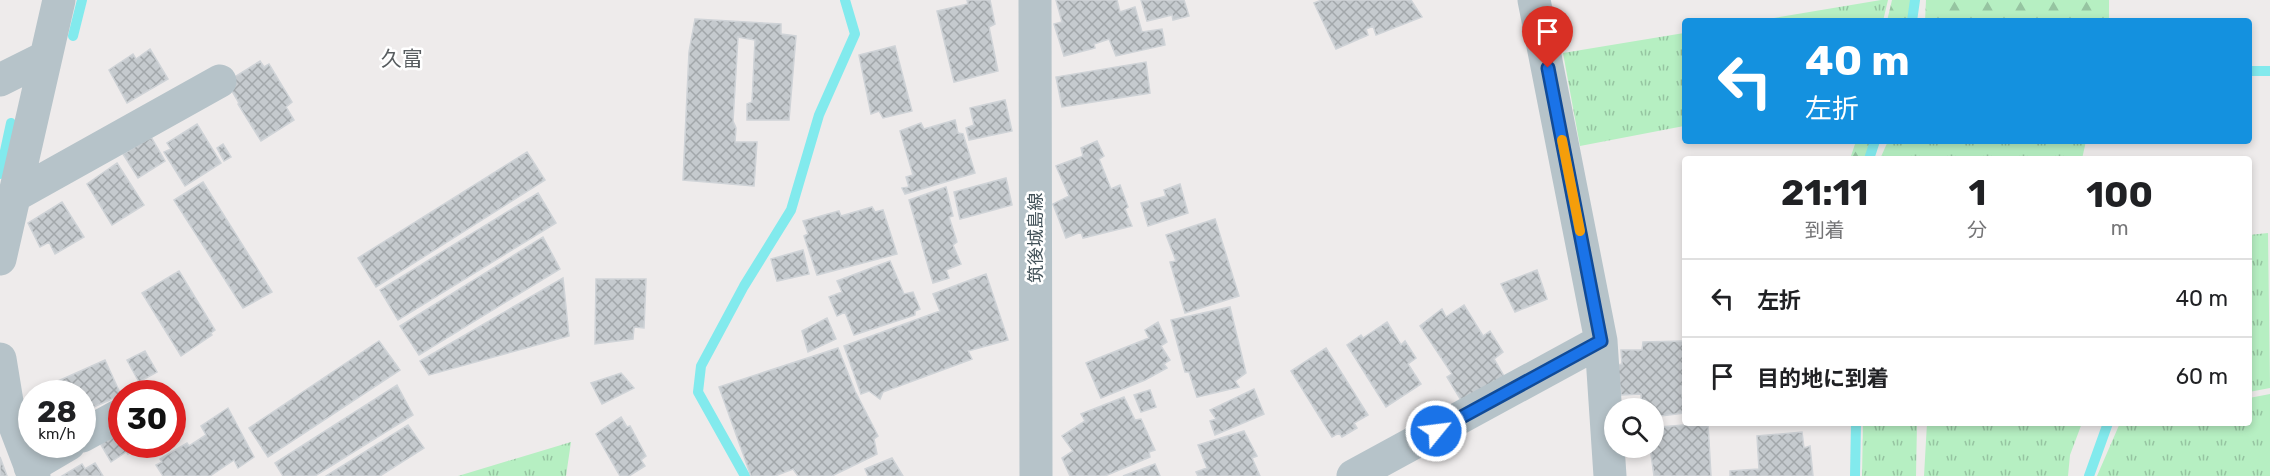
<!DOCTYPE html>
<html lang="ja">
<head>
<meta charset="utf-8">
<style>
	:root { --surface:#fff; --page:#f2f2f2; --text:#202124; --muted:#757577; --line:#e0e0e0 }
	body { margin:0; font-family:Rubik,"Noto Sans JP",sans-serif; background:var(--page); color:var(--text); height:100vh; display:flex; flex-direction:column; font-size:22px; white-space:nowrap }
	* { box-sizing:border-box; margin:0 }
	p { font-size:20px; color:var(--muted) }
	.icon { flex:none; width:33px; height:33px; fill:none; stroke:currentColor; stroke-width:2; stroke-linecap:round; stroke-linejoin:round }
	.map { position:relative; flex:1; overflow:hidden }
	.drawer { position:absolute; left:1682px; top:156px; width:570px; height:270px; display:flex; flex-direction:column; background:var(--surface); border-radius:6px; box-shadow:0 3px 9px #0003 }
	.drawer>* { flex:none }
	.guide { position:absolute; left:1682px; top:18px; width:570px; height:126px; border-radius:6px; box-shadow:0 3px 9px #0003; background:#1491df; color:#fff; overflow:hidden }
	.tools { position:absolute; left:1604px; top:398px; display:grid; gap:12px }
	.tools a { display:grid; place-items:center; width:60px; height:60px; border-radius:50%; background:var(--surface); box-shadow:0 3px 9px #0003; font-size:30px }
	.speed { position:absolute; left:18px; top:380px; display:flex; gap:12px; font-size:30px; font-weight:700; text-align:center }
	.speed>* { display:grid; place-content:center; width:78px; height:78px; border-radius:50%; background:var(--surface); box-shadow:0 3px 9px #0003; line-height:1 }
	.speed small { font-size:15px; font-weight:400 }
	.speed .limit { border:9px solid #d22; background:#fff; color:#111 }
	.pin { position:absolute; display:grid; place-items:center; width:51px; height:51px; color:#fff; margin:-62px -26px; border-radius:50% 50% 50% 0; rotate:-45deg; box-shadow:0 0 6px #0007 }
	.pin .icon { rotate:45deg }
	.me { position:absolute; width:66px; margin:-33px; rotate:61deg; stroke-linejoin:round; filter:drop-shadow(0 0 4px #0008) }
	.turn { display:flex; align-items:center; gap:21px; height:126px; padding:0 24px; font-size:27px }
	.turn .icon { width:78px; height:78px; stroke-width:2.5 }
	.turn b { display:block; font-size:42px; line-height:51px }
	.eta { display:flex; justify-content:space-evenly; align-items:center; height:102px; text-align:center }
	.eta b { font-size:36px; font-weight:700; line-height:42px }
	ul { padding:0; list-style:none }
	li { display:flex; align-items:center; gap:18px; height:78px; padding:0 24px; border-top:2px solid var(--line) }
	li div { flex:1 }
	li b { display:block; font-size:22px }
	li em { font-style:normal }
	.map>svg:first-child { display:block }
	.grass { fill:url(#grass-tufts) }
	.forest { fill:url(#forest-firs) }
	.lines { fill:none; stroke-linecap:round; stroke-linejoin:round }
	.stream { stroke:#82eaed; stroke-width:10 }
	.building { fill:url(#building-cross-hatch); stroke:#cfd3d7; stroke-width:1.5 }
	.minor { stroke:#b6c3c9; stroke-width:33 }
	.route-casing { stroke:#114b97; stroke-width:15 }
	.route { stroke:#1a73e8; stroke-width:10 }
	.slow { stroke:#f59e0b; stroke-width:10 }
	.labels { text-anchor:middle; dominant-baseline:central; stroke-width:5; stroke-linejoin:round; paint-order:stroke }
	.street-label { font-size:18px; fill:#435259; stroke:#fff }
	.quarter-label { font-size:21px; fill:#585d60; stroke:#fff }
</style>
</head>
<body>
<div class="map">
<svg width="2270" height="476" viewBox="0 0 2270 476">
	<defs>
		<pattern id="grass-tufts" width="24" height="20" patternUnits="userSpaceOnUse" patternTransform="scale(1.5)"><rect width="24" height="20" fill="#b6efc2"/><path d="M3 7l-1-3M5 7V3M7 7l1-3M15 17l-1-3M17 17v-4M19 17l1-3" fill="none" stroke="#96c4a1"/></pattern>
		<pattern id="forest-firs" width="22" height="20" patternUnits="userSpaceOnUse" patternTransform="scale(1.5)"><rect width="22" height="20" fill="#b6efc2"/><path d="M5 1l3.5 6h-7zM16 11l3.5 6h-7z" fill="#96c4a1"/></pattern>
		<pattern id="building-cross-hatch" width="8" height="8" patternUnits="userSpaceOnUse" patternTransform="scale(1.5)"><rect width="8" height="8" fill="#c5cace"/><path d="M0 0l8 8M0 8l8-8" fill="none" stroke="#a2a7aa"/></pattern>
	</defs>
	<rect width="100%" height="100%" fill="#eeebeb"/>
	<!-- grass -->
	<path class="grass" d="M1881 0H1888L1883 21H1756Z
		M1684 33V126L1580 146 1563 53Z
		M1888 141H2086L2082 159H1880Z
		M2268 233 2270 388 2249 392V235Z
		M2270 394V476H2097L2120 423H2248L2249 398Z
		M1863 423H1917L1916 476H1862Z
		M1927 423H2082L2070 455 2068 476H1924Z
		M571 442 566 476H458Z"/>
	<!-- forest -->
	<path class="forest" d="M1892 0H1914L1908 21H1887Z
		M1926 0H2109V21H1925Z
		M1856 141H1874L1869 159H1850Z"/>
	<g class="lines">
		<!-- stream -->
		<path class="stream" d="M1912 21 1915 0
			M73 36 82 0
			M2248 71H2270
			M1869 159 1875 141
			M0 174 11 123
			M745 476 698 392 701 366 744 286 791 210 819 115 855 34 845 0
			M1855 476 1856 423
			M2089 476 2108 423"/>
	</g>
	<!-- building -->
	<path class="building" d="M967 0H990L995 24 989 27 998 71 954 82 937 11 968 4Z
		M1056 0H1117L1120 12 1135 7 1142 32 1162 29 1165 45 1116 56 1109 39 1094 44 1095 48 1064 56 1054 24 1062 22Z
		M1141 0H1184L1189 16 1173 20 1172 15 1147 21Z
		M1322 0H1411L1422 17 1376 35 1373 26 1366 29 1368 35 1336 49 1314 3Z
		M695 19 781 24V34L796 36 789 120H747V104L752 102 755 40 738 37 733 121 736 128 735 142H757L754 186 683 180 689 52Z
		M895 46 912 111 883 118 879 111 871 114 859 55Z
		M150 49 168 79 127 103 109 70 133 54 136 59Z
		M260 61 264 67 269 64 292 102 286 107 294 120 261 141 238 104 239 103 229 86 233 78Z
		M1146 62 1150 93 1062 107 1056 77Z
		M1005 100 1012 131 969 140 966 128 974 125 970 108Z
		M955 120 958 133 963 134 975 173 905 194 902 188 909 187 906 177 913 175 900 131 921 123 924 129Z
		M197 124 221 163 185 186 164 152 171 149 167 143Z
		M151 137 165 161 138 178 123 154Z
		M1097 141 1104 156 1099 159 1111 189 1120 185 1128 207 1125 209 1132 226 1083 238 1081 232 1066 238 1053 204 1069 196 1056 166 1083 156 1081 148Z
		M223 144 231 157 224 161 217 148Z
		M527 152 545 180 376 287 358 258Z
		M117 163 144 205 112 225 87 184Z
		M1006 178 1012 205 960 219 954 192Z
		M203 182 272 292 243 308 174 200Z
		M1180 184 1188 213 1148 226 1141 203 1166 196 1164 190Z
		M946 187 953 216 949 217 957 242 953 245 961 264 946 270 949 278 933 283 909 200Z
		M538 193 556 223 398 320 380 290Z
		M62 202 84 237 55 254 49 242 40 247 28 223Z
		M872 207 875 212 883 210 897 254 817 275 804 236 808 234 803 221 839 211 841 216Z
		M1215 219 1239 296 1185 313 1170 262 1176 261 1166 235Z
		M543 237 560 269 419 355 400 326Z
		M803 250 809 274 777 281 771 259Z
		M890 261 904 294 913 292 920 309 915 311V315L854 335 845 312 837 316 829 297 842 292 837 281Z
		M1537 270 1547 299 1515 312 1501 284Z
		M179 271 215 330 211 333 212 335 181 356 142 293Z
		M986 274 1008 340 968 351 972 359 883 392 880 399 869 391 861 394 844 346 940 311 933 294Z
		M563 278 569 336 429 375 420 361Z
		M596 279H646L644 328 634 327 633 339 595 344Z
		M1464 305 1483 336 1490 331 1503 352 1494 359 1504 376 1462 402 1447 377 1452 374 1420 326 1442 309 1446 317Z
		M1230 307 1246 373 1235 381 1239 387 1197 397 1189 372H1185L1171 320Z
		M827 318 836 339 808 352 802 331Z
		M1158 322 1167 342 1161 346 1170 360 1164 364 1167 368 1145 380 1101 398 1086 363 1149 338 1145 330Z
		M1387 322 1401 345 1405 341 1416 358 1408 364 1421 384 1386 407 1347 345 1361 335 1363 338Z
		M379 341 400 370 268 457 249 428Z
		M1684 341V386H1681L1684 413 1653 417V408H1642L1641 394 1621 395 1617 365 1622 364 1621 350H1642L1643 342Z
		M838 348 855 391 878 436 874 439 877 454 832 476H798L793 469 775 476H751L719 387Z
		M1326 348 1368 415 1354 423 1357 428 1342 437 1339 433 1332 437 1291 371Z
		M145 351 157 372 139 382 127 360Z
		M105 360 121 395 82 412V393H50L47 386Z
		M621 373 634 388 602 404 591 383Z
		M397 385 413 415 315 476H283L275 463Z
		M1254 389 1264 414 1215 435 1210 421 1216 419 1210 410Z
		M1150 390 1156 407 1141 412 1134 395Z
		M1124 397 1135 420 1141 419 1155 450 1149 452 1150 457 1105 476H1070L1062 458 1073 451 1062 436 1085 421 1081 414Z
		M228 408 254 457 238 468 234 460 210 476H163L156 465 162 462 160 459 187 443 189 446 206 435 201 426Z
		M621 417 627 427 630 426 646 456 641 460 645 466 629 476H620L596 434Z
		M1708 423 1711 476H1654L1650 447H1653V436L1661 435 1660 427Z
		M408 425 424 448 380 476H326Z
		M122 429V444L144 445 128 454 126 452 111 462 100 443Z
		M1244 431 1257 456 1252 458 1260 476H1198L1196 472 1207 468 1198 445Z
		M1802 432 1804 448 1810 446 1813 476H1730V471L1759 469 1757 436Z
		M0 457 7 476H0Z
		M892 458 903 476H868L865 469Z
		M95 463 103 476H62L82 464 85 469Z
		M1155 464 1160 476H1123Z"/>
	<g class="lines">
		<!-- minor -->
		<path class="minor" d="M1035 0 1036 476
			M1534 0 1601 341 1610 476
			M0 80 46 57
			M14 196 220 81
			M0 259 59 0
			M0 359 8 408 34 476
			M82 436 122 414
			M30 467 69 444
			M1353 476 1601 341"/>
	</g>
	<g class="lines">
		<defs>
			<path id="route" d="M1436 431 1601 341 1548 68"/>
		</defs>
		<!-- route casing -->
		<use href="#route" class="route-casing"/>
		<!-- route -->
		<use href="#route" class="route"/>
		<!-- slow -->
		<path class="slow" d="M1562 140 1580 231"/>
	</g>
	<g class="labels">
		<!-- street labels -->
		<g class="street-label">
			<text transform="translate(1036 238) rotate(-90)">筑後城島線</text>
		</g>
		<!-- quarter labels -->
		<g class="quarter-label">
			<text x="402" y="58">久富</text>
		</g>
	</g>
</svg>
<div class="tools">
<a><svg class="icon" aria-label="search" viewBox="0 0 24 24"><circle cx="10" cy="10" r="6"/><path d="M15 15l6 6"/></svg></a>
</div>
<div class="speed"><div>28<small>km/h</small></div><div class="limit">30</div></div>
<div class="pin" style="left:1548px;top:68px;background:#d93025"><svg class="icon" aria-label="arrive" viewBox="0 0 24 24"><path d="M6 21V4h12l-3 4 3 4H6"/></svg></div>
<svg class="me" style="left:1436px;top:431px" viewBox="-20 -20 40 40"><circle r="17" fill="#1a73e8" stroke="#fff" stroke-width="3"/><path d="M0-11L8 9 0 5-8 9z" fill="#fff"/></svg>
<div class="guide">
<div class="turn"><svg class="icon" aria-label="left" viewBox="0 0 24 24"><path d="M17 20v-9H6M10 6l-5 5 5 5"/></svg><div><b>40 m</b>左折</div></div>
</div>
<section class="drawer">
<div class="eta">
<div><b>21:11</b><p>到着</p></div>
<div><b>1</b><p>分</p></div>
<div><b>100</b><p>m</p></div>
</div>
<ul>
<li><svg class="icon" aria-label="left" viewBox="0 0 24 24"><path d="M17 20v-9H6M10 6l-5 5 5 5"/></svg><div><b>左折</b></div><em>40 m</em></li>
<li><svg class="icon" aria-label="arrive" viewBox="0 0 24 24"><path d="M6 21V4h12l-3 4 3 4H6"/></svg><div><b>目的地に到着</b></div><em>60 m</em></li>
</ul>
</section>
</div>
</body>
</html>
